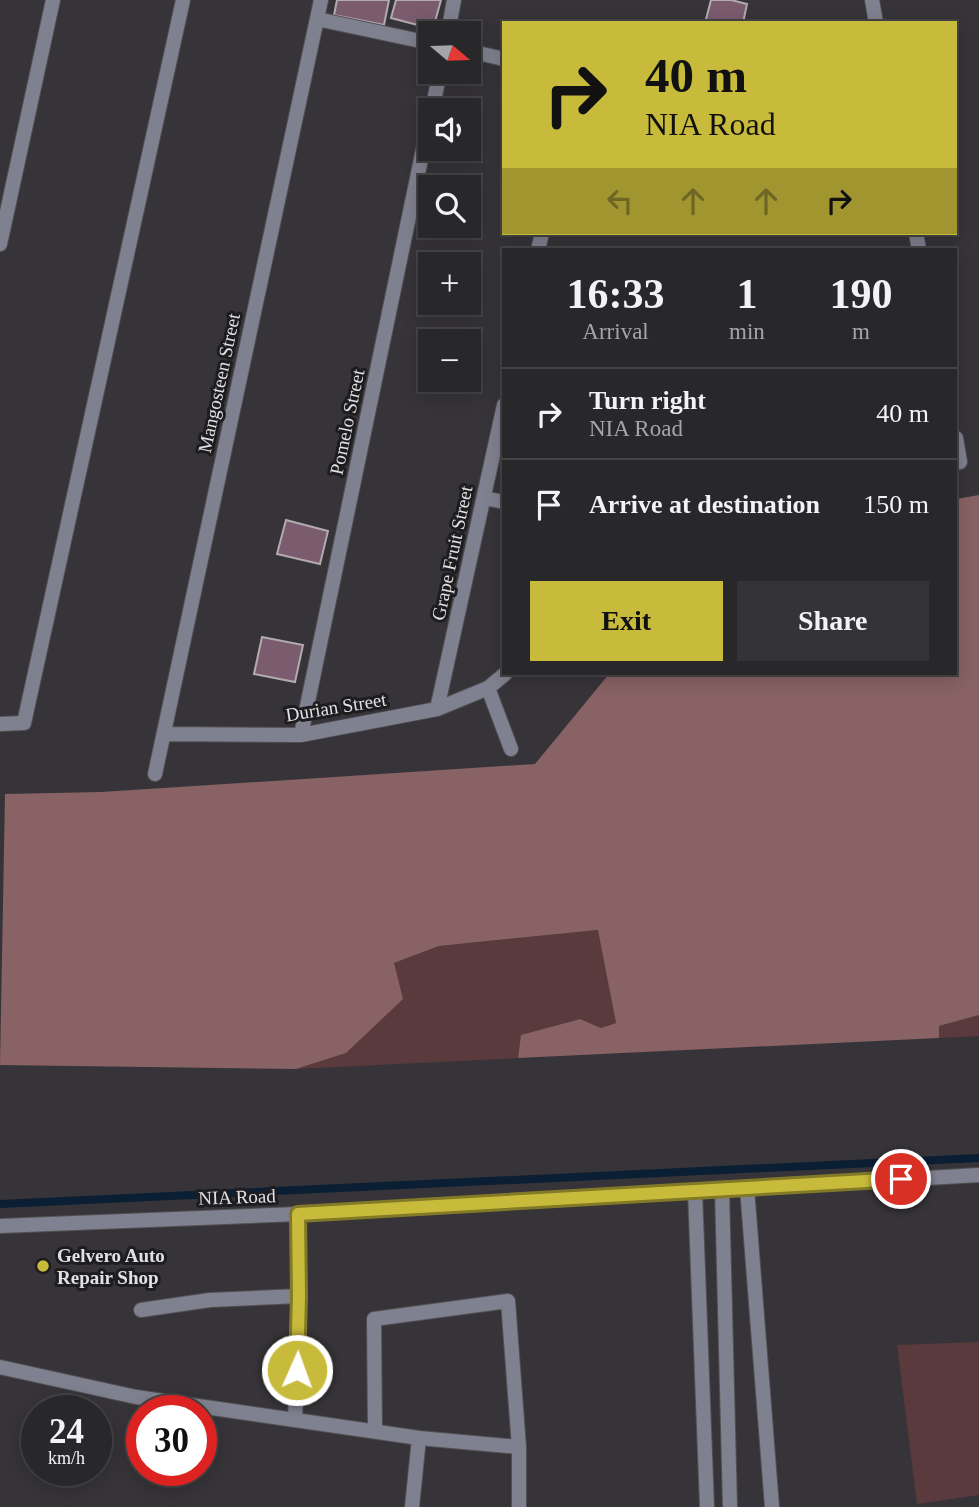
<!DOCTYPE html>
<html lang="en">
<head>
<meta charset="utf-8">
<style>
	:root { --surface:#28272a; --page:#343336; --text:#f1f3f6; --muted:#a5a5a8; --line:#444447; --accent:#c8bb3b }
	body { margin:0; font-family:"Times New Roman",serif; background:var(--page); color:var(--text); height:100vh; display:flex; flex-direction:column; font-size:26px; white-space:nowrap }
	* { box-sizing:border-box; margin:0 }
	p { font-size:23px; color:var(--muted) }
	.icon { flex:none; width:38px; height:38px; fill:none; stroke:currentColor; stroke-width:2; stroke-linecap:round; stroke-linejoin:round }
	.map { position:relative; flex:1; overflow:hidden }
	.drawer { position:absolute; left:502px; top:248px; width:455px; height:427px; display:flex; flex-direction:column; background:var(--surface); border-radius:0px; box-shadow:0 4px 18px #0003,0 0 0 2px var(--line) }
	.drawer>* { flex:none }
	.top-card { position:absolute; left:502px; top:21px; width:455px; height:214px; border-radius:0px; box-shadow:0 4px 18px #0003,0 0 0 2px var(--line); background:#c8bb3b; color:#111; overflow:hidden }
	.needle { width:46px; rotate:109deg }
	.fabs { position:absolute; left:418px; top:21px; display:grid; gap:14px }
	.fabs a { display:grid; place-items:center; width:63px; height:63px; border-radius:0px; background:var(--surface); box-shadow:0 4px 18px #0003,0 0 0 2px var(--line); font-size:35px }
	.speed { position:absolute; left:21px; top:1395px; display:flex; gap:14px; font-size:35px; font-weight:700; text-align:center }
	.speed>* { display:grid; place-content:center; width:91px; height:91px; border-radius:50%; background:var(--surface); box-shadow:0 4px 18px #0003,0 0 0 2px var(--line); line-height:1 }
	.speed small { font-size:18px; font-weight:400 }
	.speed .limit { border:10px solid #d22; background:#fff; color:#111 }
	.pin { position:absolute; display:grid; place-items:center; width:60px; height:60px; color:#fff; margin:-30px; border:4px solid #fff; border-radius:50%; box-shadow:0 2px 7px #0007 }
	.me { position:absolute; width:77px; margin:-38px; rotate:2deg; stroke-linejoin:round; filter:drop-shadow(0 0 5px #0008) }
	.turn { display:flex; align-items:center; gap:24px; height:147px; padding:0 28px; font-size:32px }
	.turn .icon { width:91px; height:91px; stroke-width:2.5 }
	.turn b { display:block; font-size:49px; line-height:60px }
	.lanes { display:flex; align-items:center; height:66px; padding:0 28px; background:#0003; justify-content:center; gap:35px; direction:ltr }
	.lanes .off { opacity:.35 }
	.eta { display:flex; justify-content:space-evenly; align-items:center; height:119px; text-align:center }
	.eta b { font-size:42px; font-weight:700; line-height:49px }
	.primary-button { display:flex; gap:14px; margin-top:auto; padding:14px 28px }
	.primary-button a { flex:1; height:80px; border-radius:0px; background:var(--accent); color:#111; font-size:28px; font-weight:700; line-height:80px; text-align:center }
	.primary-button a+a { background:var(--page); color:var(--text) }
	ul { padding:0; list-style:none }
	li { display:flex; align-items:center; gap:21px; height:91px; padding:0 28px; border-top:2px solid var(--line) }
	li div { flex:1 }
	li b { display:block; font-size:26px }
	li em { font-style:normal }
	.map>svg:first-child { display:block }
	.green { fill:#5a3a3d }
	.forest { fill:#886265 }
	.lines { fill:none; stroke-linecap:round; stroke-linejoin:round }
	.stream { stroke:#0a1e34; stroke-width:8 }
	.building { fill:#7b5b6e; stroke:#b1abae; stroke-width:2 }
	.service-casing { stroke:#525053; stroke-width:16 }
	.minor-casing { stroke:#525053; stroke-width:16 }
	.tertiary-casing { stroke:#525053; stroke-width:16 }
	.service { stroke:#808190; stroke-width:14 }
	.minor { stroke:#808190; stroke-width:14 }
	.tertiary { stroke:#808190; stroke-width:14 }
	.route-casing { stroke:#827a26; stroke-width:18 }
	.route { stroke:#c8bb3b; stroke-width:12 }
	.poi-dot { fill:#c8bb3b; stroke:#1d1c1e; stroke-width:2.5 }
	.labels { text-anchor:middle; dominant-baseline:central; stroke-width:6; stroke-linejoin:round; paint-order:stroke }
	.street-label { font-size:19px; fill:#e2e0e3; stroke:#1d1c1e }
	.poi-label { font-size:19px; font-weight:bold; fill:#e2e0e3; stroke:#1d1c1e; text-anchor:start }
</style>
</head>
<body>
<div class="map">
<svg width="979" height="1507" viewBox="0 0 979 1507">
	<rect width="100%" height="100%" fill="#363438"/>
	<!-- green -->
	<path class="green" d="M599 930 616 1023 601 1028 579 1019 522 1035 518 1058 296 1069 346 1053 394 963 439 946Z
		M979 1015V1036L939 1038V1026Z
		M979 1342V1495L917 1504 897 1345Z"/>
	<!-- forest -->
	<path class="forest" d="M979 495V1015L939 1026V1038L518 1058 521 1035 580 1019 601 1028 616 1023 598 930 439 946 394 963 403 999 346 1053 296 1069 0 1065 5 794 101 792 535 764 609 674H956V499Z"/>
	<g class="lines">
		<!-- stream -->
		<path class="stream" d="M0 1204 979 1158"/>
	</g>
	<!-- building -->
	<path class="building" d="M337 0H389L384 25 334 15Z
		M396 0H441L433 29 391 18Z
		M711 0H731L747 4 743 23H705Z
		M286 520 328 531 320 564 277 554Z
		M262 637 303 645 295 682 254 674Z"/>
	<g class="lines">
		<defs>
			<path id="service" d="M747 1188 772 1507
				M722 1190 730 1507
				M695 1191 707 1507"/>
			<path id="minor" d="M872 0 876 23
				M317 19 430 43
				M448 33 454 0
				M469 51 504 59
				M432 110 440 72
				M916 233 919 250
				M0 244 53 0
				M538 250 542 233
				M956 438 960 462
				M484 498 504 502
				M488 688 511 749
				M437 709 504 405
				M0 724 24 723 183 0
				M164 734 301 735 437 709 488 688 505 674
				M301 735 430 116
				M155 774 321 0
				M298 1214 299 1296 295 1420 419 1438 412 1507
				M141 1310 210 1300 299 1296
				M0 1367 136 1397 295 1420
				M375 1431 374 1319 508 1301 519 1447V1507
				M419 1438 519 1447"/>
			<path id="tertiary" d="M0 1226 298 1214 979 1175"/>
		</defs>
		<!-- service casing -->
		<use href="#service" class="service-casing"/>
		<!-- minor casing -->
		<use href="#minor" class="minor-casing"/>
		<!-- tertiary casing -->
		<use href="#tertiary" class="tertiary-casing"/>
		<!-- service -->
		<use href="#service" class="service"/>
		<!-- minor -->
		<use href="#minor" class="minor"/>
		<!-- tertiary -->
		<use href="#tertiary" class="tertiary"/>
	</g>
	<g class="lines">
		<defs>
			<path id="route" d="M297 1370 299 1296 298 1214 901 1179"/>
		</defs>
		<!-- route casing -->
		<use href="#route" class="route-casing"/>
		<!-- route -->
		<use href="#route" class="route"/>
	</g>
	<!-- markers -->
	<circle class="poi-dot" cx="43" cy="1266" r="7"/>
	<g class="labels">
		<!-- street labels -->
		<g class="street-label">
			<text transform="translate(219 383) rotate(-78)">Mangosteen Street</text>
			<text transform="translate(347 422) rotate(-78)">Pomelo Street</text>
			<text transform="translate(452 553) rotate(-78)">Grape Fruit Street</text>
			<text transform="translate(336 707) rotate(-9)">Durian Street</text>
			<text transform="translate(237 1197) rotate(-2)">NIA Road</text>
		</g>
		<!-- poi labels -->
		<g class="poi-label">
			<text x="57" y="1255">Gelvero Auto<tspan x="57" dy="22">Repair Shop</tspan></text>
		</g>
	</g>
</svg>
<div class="fabs">
<a><svg class="needle" viewBox="-14 -14 28 28"><path d="M0-13l5 13h-10z" fill="#e53935"/><path d="M0 13l5-13h-10z" fill="#a5a5a8"/></svg></a>
<a><svg class="icon" aria-label="sound" viewBox="0 0 24 24"><path d="M4 9h4l5-4v14l-5-4H4zM17 9q2 3 0 6"/></svg></a>
<a><svg class="icon" aria-label="search" viewBox="0 0 24 24"><circle cx="10" cy="10" r="6"/><path d="M15 15l6 6"/></svg></a>
<a>+</a>
<a>−</a>
</div>
<div class="speed"><div>24<small>km/h</small></div><div class="limit">30</div></div>
<div class="pin" style="left:901px;top:1179px;background:#d93025"><svg class="icon" aria-label="arrive" viewBox="0 0 24 24"><path d="M6 21V4h12l-3 4 3 4H6"/></svg></div>
<svg class="me" style="left:297px;top:1370px" viewBox="-20 -20 40 40"><circle r="17" fill="#c8bb3b" stroke="#fff" stroke-width="3"/><path d="M0-11L8 9 0 5-8 9z" fill="#fff"/></svg>
<div class="top-card">
<div class="turn"><svg class="icon" aria-label="right" viewBox="0 0 24 24"><path d="M7 20v-9h11M14 6l5 5-5 5"/></svg><div><b>40 m</b>NIA Road</div></div>
<div class="lanes"><svg class="icon off" aria-label="left" viewBox="0 0 24 24"><path d="M17 20v-9H6M10 6l-5 5 5 5"/></svg><svg class="icon off" aria-label="ahead" viewBox="0 0 24 24"><path d="M12 20V5M6 11l6-6 6 6"/></svg><svg class="icon off" aria-label="ahead" viewBox="0 0 24 24"><path d="M12 20V5M6 11l6-6 6 6"/></svg><svg class="icon" aria-label="right" viewBox="0 0 24 24"><path d="M7 20v-9h11M14 6l5 5-5 5"/></svg></div>
</div>
<section class="drawer">
<div class="eta">
<div><b>16:33</b><p>Arrival</p></div>
<div><b>1</b><p>min</p></div>
<div><b>190</b><p>m</p></div>
</div>
<ul>
<li><svg class="icon" aria-label="right" viewBox="0 0 24 24"><path d="M7 20v-9h11M14 6l5 5-5 5"/></svg><div><b>Turn right</b><p>NIA Road</p></div><em>40 m</em></li>
<li><svg class="icon" aria-label="arrive" viewBox="0 0 24 24"><path d="M6 21V4h12l-3 4 3 4H6"/></svg><div><b>Arrive at destination</b></div><em>150 m</em></li>
</ul>
<div class="primary-button"><a>Exit</a><a>Share</a></div>
</section>
</div>
</body>
</html>
